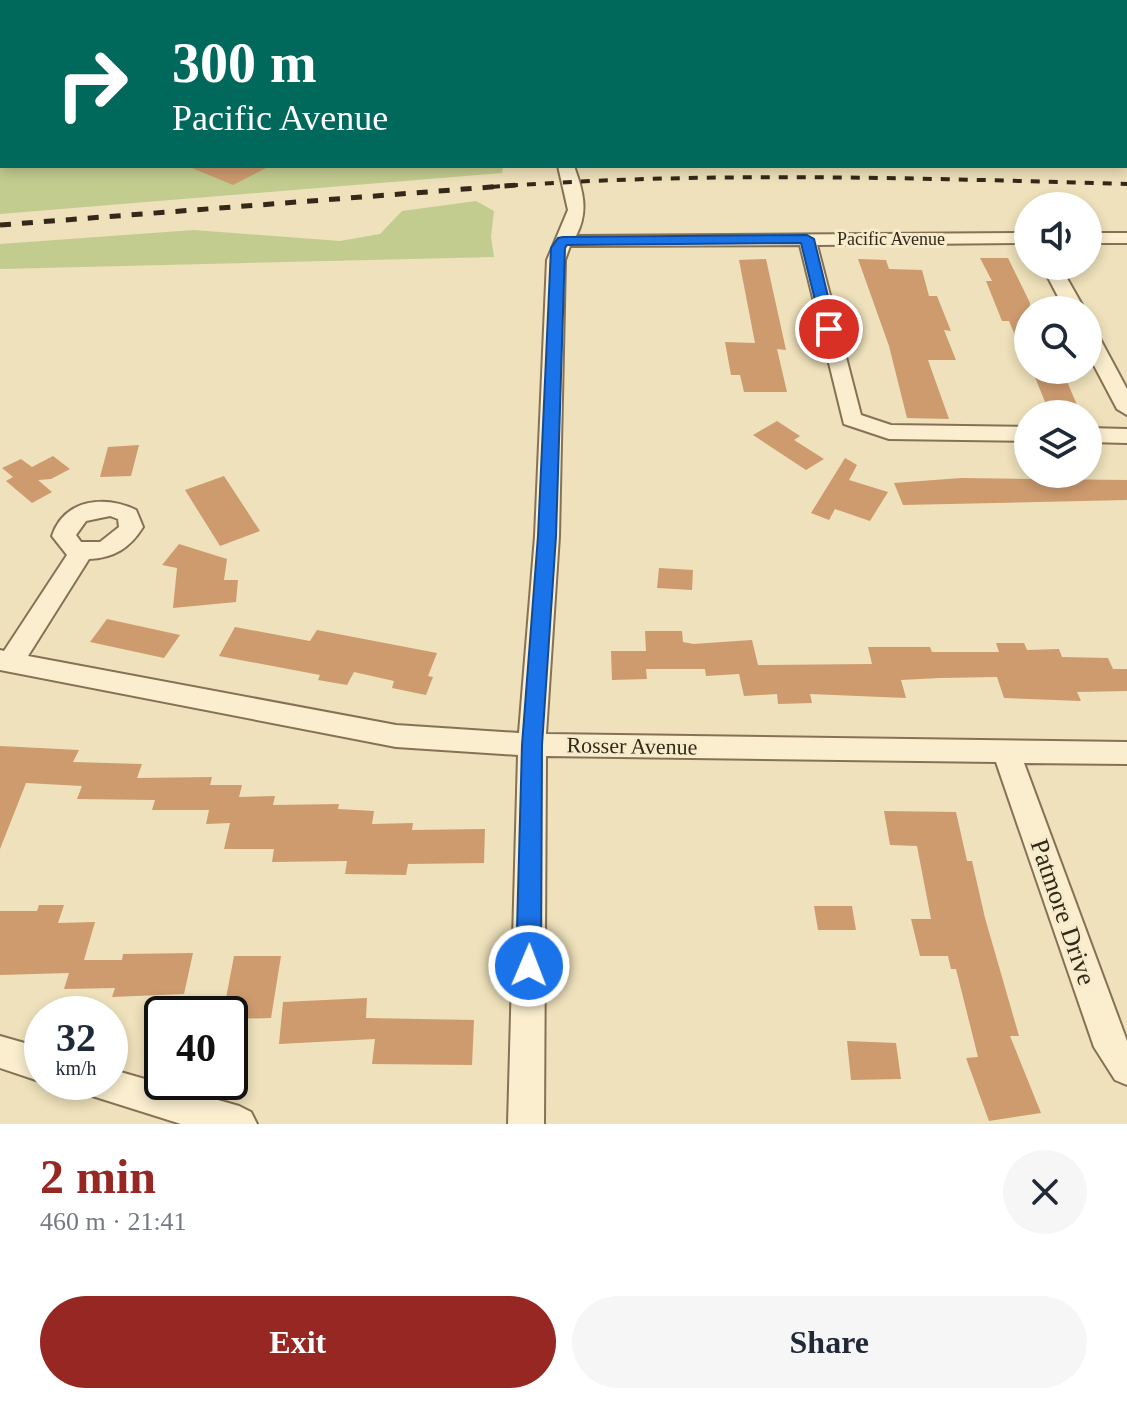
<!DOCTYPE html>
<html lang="en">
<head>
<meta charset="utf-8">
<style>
	:root { --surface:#fff; --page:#f6f6f7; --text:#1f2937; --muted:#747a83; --accent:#962723 }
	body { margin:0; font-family:"Times New Roman",serif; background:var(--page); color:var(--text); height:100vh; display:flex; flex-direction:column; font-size:30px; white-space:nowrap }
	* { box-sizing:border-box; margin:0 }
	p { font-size:26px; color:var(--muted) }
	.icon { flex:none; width:44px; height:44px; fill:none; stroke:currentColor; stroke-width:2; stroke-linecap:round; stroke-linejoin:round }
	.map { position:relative; height:1124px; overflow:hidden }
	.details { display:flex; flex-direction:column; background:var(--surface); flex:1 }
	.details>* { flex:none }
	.guide { position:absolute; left:0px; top:0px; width:1128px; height:168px; box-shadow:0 4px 12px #0003; background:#00695c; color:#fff; overflow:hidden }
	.tools { position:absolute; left:1014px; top:192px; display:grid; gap:16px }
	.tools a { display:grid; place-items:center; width:88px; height:88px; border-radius:50%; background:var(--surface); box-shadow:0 4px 12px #0003; font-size:40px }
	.speed { position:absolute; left:24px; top:996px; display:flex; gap:16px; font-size:40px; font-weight:700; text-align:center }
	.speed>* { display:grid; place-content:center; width:104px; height:104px; border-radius:50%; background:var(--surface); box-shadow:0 4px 12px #0003; line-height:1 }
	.speed small { font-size:20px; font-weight:400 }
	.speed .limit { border:4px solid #111; border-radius:12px; background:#fff; color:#111 }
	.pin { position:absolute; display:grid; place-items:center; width:68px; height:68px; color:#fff; margin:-34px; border:4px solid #fff; border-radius:50%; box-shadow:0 2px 8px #0007 }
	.me { position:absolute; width:88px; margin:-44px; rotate:1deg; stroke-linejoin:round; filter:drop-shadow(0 0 6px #0008) }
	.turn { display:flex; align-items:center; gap:28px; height:168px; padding:0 40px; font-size:36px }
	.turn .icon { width:104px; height:104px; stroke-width:2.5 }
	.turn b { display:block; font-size:56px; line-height:68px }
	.round { display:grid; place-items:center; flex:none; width:84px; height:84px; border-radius:42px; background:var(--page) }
	.head { display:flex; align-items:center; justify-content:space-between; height:136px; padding:0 40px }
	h1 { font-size:48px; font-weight:700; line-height:60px; color:var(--accent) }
	.primary-button { display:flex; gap:16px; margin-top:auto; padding:16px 40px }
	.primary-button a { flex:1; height:92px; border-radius:48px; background:var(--accent); color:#fff; font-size:32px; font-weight:700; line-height:92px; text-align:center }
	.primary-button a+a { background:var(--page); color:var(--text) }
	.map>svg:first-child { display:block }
	.green { fill:#c2cc8f }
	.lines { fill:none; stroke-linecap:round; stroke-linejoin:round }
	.river { fill:#9fbfb7; fill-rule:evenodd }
	.building { fill:#ce9b6f }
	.minor-casing { stroke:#867155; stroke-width:4 }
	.minor { fill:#faeece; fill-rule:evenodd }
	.rail-far1 { stroke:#34281a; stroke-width:4; stroke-dasharray:9 9; stroke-linecap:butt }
	.rail { stroke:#34281a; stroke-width:5; stroke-dasharray:11 11; stroke-linecap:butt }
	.route { fill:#1a73e8; stroke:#114b97; stroke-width:2 }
	.labels { text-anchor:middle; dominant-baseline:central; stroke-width:6; stroke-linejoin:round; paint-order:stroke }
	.far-street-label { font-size:18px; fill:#34281a; stroke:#f6ebcb }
	.street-label { font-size:22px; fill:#34281a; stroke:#f6ebcb }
	.near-street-label { font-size:26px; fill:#34281a; stroke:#f6ebcb }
</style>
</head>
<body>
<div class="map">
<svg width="1127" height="1124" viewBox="0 0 1127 1124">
	<rect width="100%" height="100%" fill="#eee1bb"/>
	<!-- green -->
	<path class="green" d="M0 0 82 2H2V166H503L502 173 0 214Z
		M476 201 494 211 491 237 494 257 0 269V244L194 230 340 241 380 234 402 211Z"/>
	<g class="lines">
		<!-- river -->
		<path class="river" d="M875 0H897V2H875Z"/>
	</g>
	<!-- building -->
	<path class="building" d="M187 166H270L233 185Z
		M980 258H1008L1030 303 1028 367 1009 321H1002L986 281H992Z
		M766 259 786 350 777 349 787 392H744L740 375H731L725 342 755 343 739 260Z
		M858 259 886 260 889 269 922 270 929 296H937L951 331 944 330 956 360H928L949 419 907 418 889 346Z
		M1032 370H1062L1081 414H1050Z
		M777 421 800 436 794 440 824 459 806 470 753 435Z
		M139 445 131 476 100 477 108 447Z
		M53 456 70 469 51 479 38 480 52 492 32 503 6 481 13 477 2 468 21 459 32 467Z
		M845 458 857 465 849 480 888 492 870 521 835 509 829 520 811 513Z
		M224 476 260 531 220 546 185 490Z
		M961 478 1127 480V500L903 505 894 483Z
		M179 544 227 559 224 580H238L236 602 173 608 177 568 162 565Z
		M659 568 693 570 692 590 657 588Z
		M107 619 180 635 164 658 90 642Z
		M235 627 310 641 317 630 437 653 428 676 433 677 426 695 392 688 394 681 354 672 347 685 318 680 320 675 219 656Z
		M645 631H682L683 642 693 644 752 640 758 665 872 664 868 647H930L932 652H999L996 643H1024L1027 650 1059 649 1062 657 1108 658 1113 669H1127V691L1077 692 1081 701 1004 698 997 677 939 678 901 680 906 698 810 694 812 703 778 704 777 694 744 696 739 674 706 676 705 669H646L647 679 612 680 611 651H646Z
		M0 746 79 750 73 762 142 764 137 778 212 777 210 785H242L239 797 275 796 273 805 339 804 338 809 374 811 372 824 413 823 412 830 485 829 484 863 408 864 406 875 345 874 347 861 272 862 274 849H224L230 823 206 824 209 810H152L155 800 77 799 82 786 26 783 0 849Z
		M884 811 956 812 967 861H972L985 918 1019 1036H1010L1041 1113 989 1121 966 1058 978 1057 956 969H951L948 956H920L911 919H931L917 846 890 845Z
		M39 905H64L58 923 95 922 84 960H122L123 954 193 953 184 994 112 997 115 988 64 989 69 973 0 975V911H37Z
		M814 906H852L856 930H818Z
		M234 956H281L271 1018 230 1019V1014H223Z
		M367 998 366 1018 474 1020 472 1065 372 1064 375 1039 279 1044 283 1002Z
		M847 1041 896 1043 901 1079 851 1080Z"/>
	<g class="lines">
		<defs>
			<path id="minor" d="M1126 88H1127V96H1126Z
				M558 166H574C583 191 589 211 576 236L1028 233V243L817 245 861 415 891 425 1028 427V441L889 439 844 424 800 245 570 246 565 260 559 536 546 734 1127 742V764L1024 763 1127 1041V1085L1115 1080 1094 1047 996 762 546 756 544 1124H508L518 755 396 747 0 670V650L4 651 67 555 52 536C64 499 105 495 136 510L143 527C130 548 114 558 89 559L28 656 396 725 519 733 535 536 547 260 568 210ZM110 516 118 519 119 527 100 542H81L76 535 86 521Z
				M1088 233H1127V243H1088Z
				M1042 266H1060L1085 310H1065Z
				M1088 329 1098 335 1127 389V415L1117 409 1088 354Z
				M1088 428 1127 429V443L1088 442Z
				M0 1036 42 1048V1082L0 1068Z
				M110 1069 239 1106 251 1112 257 1124H181L86 1094 81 1082H110Z"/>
		</defs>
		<!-- minor casing -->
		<use href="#minor" class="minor-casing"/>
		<!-- minor -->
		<use href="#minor" class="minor"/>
		<!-- rail-far1 -->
		<path class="rail-far1" d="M491 187C702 171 915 178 1127 184"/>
		<!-- rail -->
		<path class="rail" d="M0 225 517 185"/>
	</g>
	<!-- route -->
	<path class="route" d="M807 235 814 239 836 329 834 332H824L822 329 801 243 567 245 565 248 556 536 542 745 541 966 537 974 529 977 520 974 516 966 522 745 538 536 551 248 558 238 563 237Z"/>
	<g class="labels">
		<!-- far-street labels -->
		<g class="far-street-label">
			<text x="891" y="239">Pacific Avenue</text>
		</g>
		<!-- street labels -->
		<g class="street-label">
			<text transform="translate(632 746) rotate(1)">Rosser Avenue</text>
		</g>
		<!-- near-street labels -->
		<g class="near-street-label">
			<text transform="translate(1063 912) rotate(71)">Patmore Drive</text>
		</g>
	</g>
</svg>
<div class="tools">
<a><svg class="icon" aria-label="sound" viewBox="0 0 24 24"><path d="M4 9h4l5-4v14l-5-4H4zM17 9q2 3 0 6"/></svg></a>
<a><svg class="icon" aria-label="search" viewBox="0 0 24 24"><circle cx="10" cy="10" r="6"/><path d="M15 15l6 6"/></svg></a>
<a><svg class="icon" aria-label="layers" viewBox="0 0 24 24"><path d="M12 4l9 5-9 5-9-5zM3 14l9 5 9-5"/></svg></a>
</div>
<div class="speed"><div>32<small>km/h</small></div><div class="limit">40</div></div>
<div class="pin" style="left:829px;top:329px;background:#d93025"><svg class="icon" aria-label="arrive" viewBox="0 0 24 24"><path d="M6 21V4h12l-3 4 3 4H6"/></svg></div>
<svg class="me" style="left:529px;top:966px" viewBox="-20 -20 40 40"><circle r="17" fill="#1a73e8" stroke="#fff" stroke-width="3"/><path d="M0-11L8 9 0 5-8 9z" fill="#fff"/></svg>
<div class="guide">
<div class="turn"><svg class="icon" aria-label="right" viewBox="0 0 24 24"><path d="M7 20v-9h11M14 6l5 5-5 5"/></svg><div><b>300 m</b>Pacific Avenue</div></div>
</div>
</div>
<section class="details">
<div class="head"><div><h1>2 min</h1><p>460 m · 21:41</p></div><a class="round"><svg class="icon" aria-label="close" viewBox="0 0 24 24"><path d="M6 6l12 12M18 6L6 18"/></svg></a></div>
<div class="primary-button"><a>Exit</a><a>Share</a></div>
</section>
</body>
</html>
